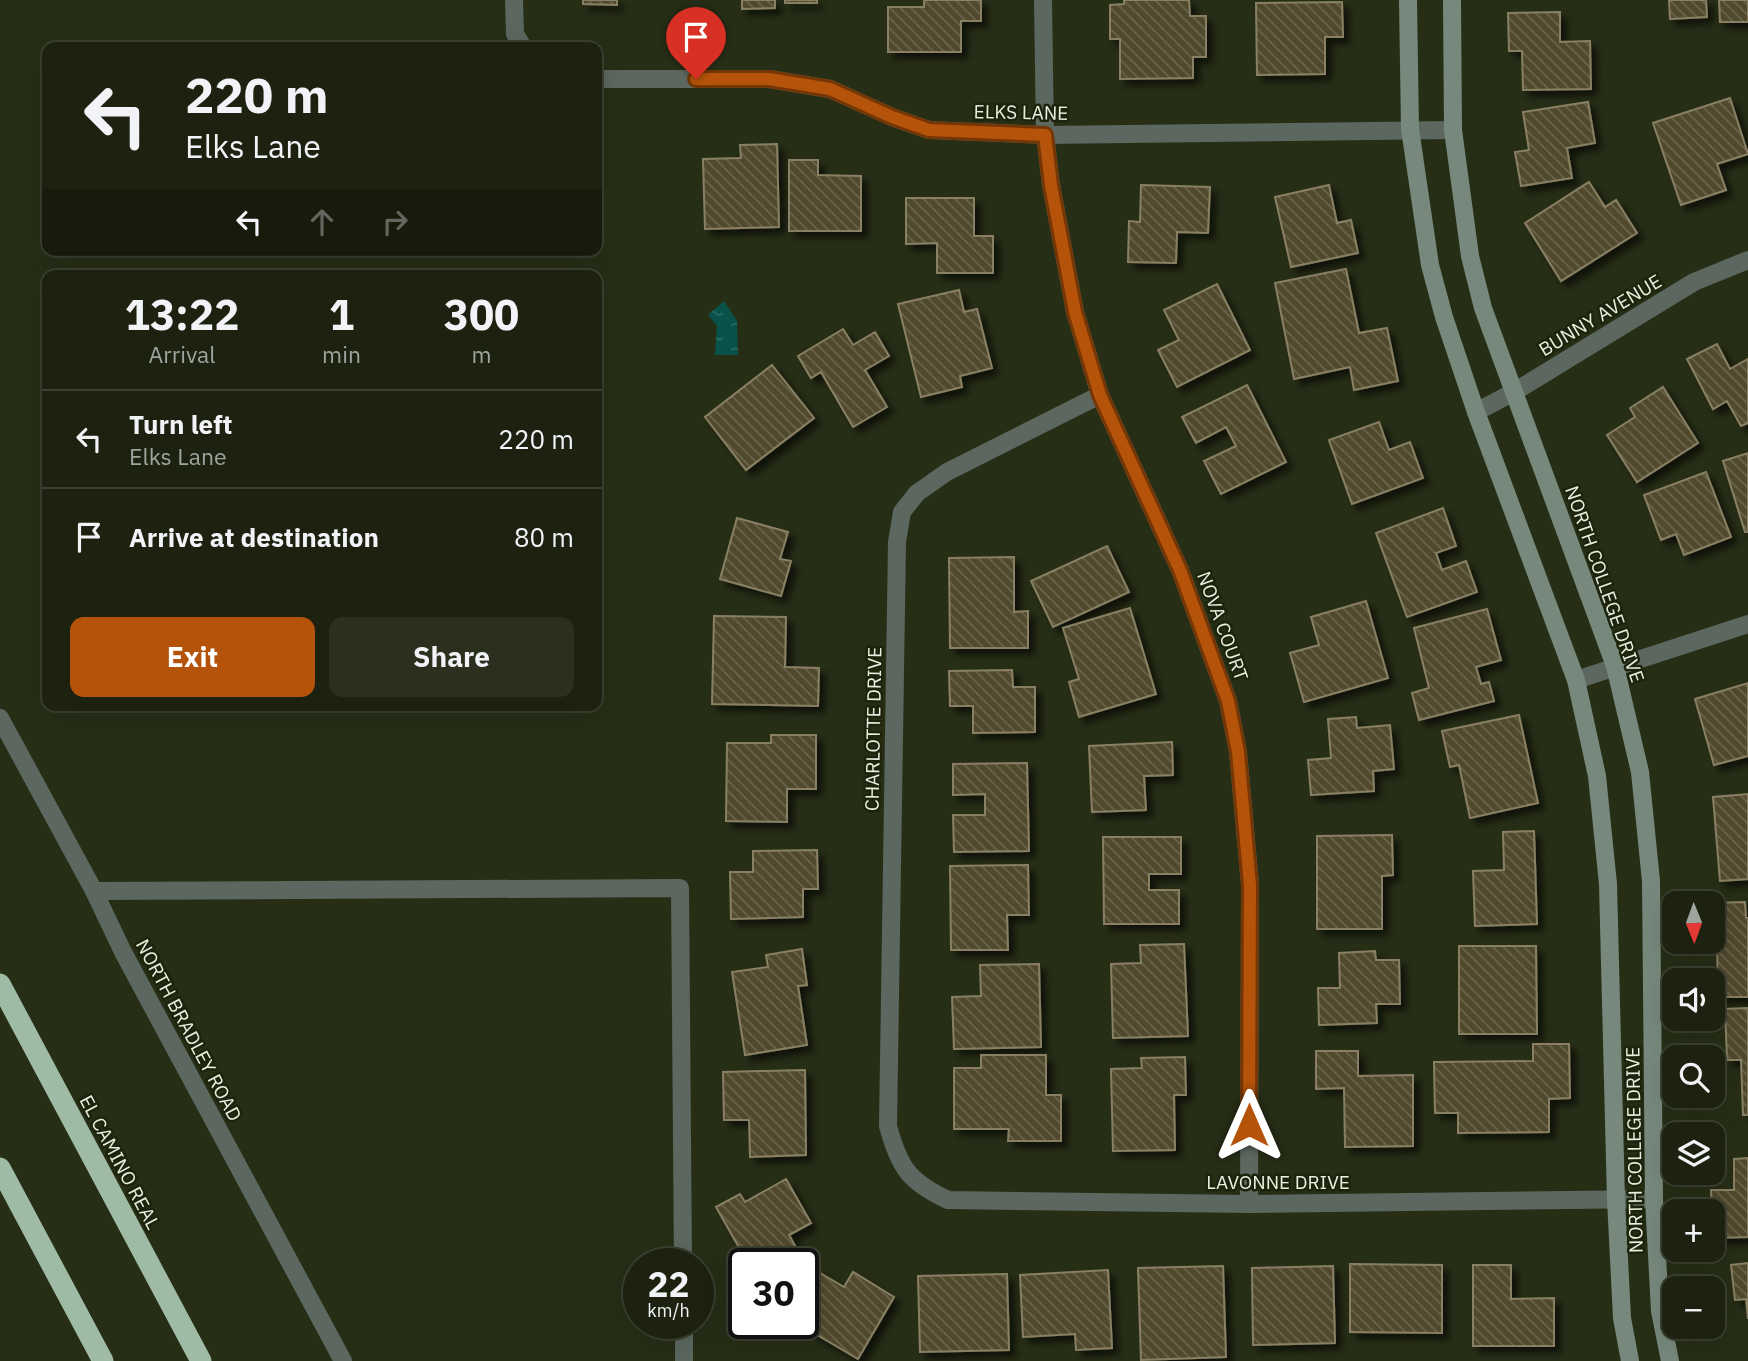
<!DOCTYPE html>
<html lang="en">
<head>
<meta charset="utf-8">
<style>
	:root { --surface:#1d2210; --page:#2a2f1e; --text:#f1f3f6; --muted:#a0a49f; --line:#3b3f30; --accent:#b45309 }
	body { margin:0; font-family:"IBM Plex Sans",sans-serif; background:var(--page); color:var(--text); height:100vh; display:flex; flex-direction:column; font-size:26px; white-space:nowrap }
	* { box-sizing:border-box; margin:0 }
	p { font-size:23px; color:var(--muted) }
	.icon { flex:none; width:38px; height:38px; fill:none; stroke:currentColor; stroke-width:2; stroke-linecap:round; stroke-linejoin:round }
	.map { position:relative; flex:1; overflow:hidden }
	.details { position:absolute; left:42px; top:270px; width:560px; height:441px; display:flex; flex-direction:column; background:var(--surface); border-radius:14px; box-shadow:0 7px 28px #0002,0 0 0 2px var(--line) }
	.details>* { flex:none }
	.top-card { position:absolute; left:42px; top:42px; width:560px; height:214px; border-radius:14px; box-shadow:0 7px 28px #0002,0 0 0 2px var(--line); background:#1d2210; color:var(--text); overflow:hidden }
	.needle { width:46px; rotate:179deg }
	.controls { position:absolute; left:1662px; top:891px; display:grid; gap:14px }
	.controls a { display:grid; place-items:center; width:63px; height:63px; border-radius:14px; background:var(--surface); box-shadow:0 7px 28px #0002,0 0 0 2px var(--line); font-size:35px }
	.speed { position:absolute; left:623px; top:1248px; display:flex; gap:14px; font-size:35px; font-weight:700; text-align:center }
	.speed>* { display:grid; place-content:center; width:91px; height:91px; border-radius:50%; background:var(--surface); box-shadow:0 7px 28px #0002,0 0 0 2px var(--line); line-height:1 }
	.speed small { font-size:18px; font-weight:400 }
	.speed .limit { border:4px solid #111; border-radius:10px; background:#fff; color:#111 }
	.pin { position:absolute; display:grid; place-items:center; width:60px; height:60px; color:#fff; margin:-72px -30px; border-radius:50% 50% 50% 0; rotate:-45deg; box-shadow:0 0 7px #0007 }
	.pin .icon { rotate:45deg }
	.me { position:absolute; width:77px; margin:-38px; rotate:0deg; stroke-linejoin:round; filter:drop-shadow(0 0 5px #0008) }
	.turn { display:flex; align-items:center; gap:24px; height:147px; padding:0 28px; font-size:32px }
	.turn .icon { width:91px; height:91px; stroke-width:2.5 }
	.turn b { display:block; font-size:49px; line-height:60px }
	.lanes { display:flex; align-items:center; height:66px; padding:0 28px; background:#0003; justify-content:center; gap:35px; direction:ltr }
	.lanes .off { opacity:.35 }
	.eta { display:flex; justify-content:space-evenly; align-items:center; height:119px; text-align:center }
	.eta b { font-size:42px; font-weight:700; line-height:49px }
	.action { display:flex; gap:14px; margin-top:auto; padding:14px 28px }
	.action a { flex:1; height:80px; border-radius:14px; background:var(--accent); color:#fff; font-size:28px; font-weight:700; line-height:80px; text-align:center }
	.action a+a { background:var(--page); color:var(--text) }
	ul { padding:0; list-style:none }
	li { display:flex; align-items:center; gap:21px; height:98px; padding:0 28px; border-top:2px solid var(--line) }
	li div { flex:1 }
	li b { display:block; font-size:26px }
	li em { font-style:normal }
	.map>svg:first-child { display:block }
	.water { fill:url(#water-ripples) }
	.building { fill:url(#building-back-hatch); stroke:#898064; stroke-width:2; filter:url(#shadow) }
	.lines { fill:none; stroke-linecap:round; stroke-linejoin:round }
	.lane { stroke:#5c675f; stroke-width:18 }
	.street { stroke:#5c675f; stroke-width:18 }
	.secondary { stroke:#77897c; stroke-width:18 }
	.highway { stroke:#9fbba6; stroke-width:21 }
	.route-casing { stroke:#753606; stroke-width:18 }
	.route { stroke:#b45309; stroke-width:12 }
	.labels { text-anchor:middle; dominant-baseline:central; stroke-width:5; stroke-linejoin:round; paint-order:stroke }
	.street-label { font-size:19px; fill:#e9efe0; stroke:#1d240c }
</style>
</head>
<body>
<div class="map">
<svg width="1748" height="1361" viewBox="0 0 1748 1361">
	<defs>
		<pattern id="water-ripples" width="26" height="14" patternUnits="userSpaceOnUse" patternTransform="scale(1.75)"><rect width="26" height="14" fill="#08524a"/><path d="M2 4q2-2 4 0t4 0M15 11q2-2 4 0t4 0" fill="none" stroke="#2c6b64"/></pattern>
		<pattern id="building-back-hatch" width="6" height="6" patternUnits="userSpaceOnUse" patternTransform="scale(1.75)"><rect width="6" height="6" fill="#51492e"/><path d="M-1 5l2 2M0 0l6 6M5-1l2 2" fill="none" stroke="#6a644c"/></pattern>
		<filter id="shadow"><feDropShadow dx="6" dy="6" stdDeviation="3.5" flood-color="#0009"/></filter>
	</defs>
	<rect width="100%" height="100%" fill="#272e16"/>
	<!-- water -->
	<path class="water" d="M724 301 737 321 738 355H715L717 326 708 315Z"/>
	<!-- building -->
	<path class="building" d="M583 0H617V5L583 4Z
		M742 0H775V8L742 9Z
		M785 0H817V3H785Z
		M924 0H981V21H961V52H888V7H924Z
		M1124 0H1189L1190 16H1206V57H1193V78L1120 79V39H1110V5L1124 4Z
		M1669 0H1706L1707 17 1670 19Z
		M1719 0H1748V22H1720Z
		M1342 2 1343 37H1325V74L1257 75 1256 3Z
		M1560 12V42L1590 41 1591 89 1523 90 1522 51H1509L1508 13Z
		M1730 98 1748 154 1717 164 1726 190 1681 205 1653 123Z
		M1588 102 1595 143 1567 148 1572 178 1521 186 1515 152 1529 150 1523 112Z
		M777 144 779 227 705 229 703 159 741 158 740 145Z
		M789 160H818V175L861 176V231H789Z
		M1589 182 1605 207 1616 200 1637 233 1561 281 1525 223Z
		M1141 185 1210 187 1208 233 1177 232 1176 263 1128 262 1129 221 1140 222Z
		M1329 185 1337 223 1351 220 1358 253 1291 267 1275 197Z
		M906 198H974V236H993V273H937V243L906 244Z
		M1346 269 1359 333 1387 328 1398 381 1354 390 1350 367 1294 379 1275 283Z
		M1217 284 1250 350 1177 387 1158 350 1179 340 1164 310Z
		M959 290 964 312 977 309 992 368 960 376 962 387 921 397 898 304Z
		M843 329 853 345 875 332 889 356 865 370 887 407 853 427 821 372 811 378 798 356Z
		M1717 344 1730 369 1748 359V423L1741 426 1727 401 1713 409 1687 359Z
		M772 365 814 418 746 470 705 417Z
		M1247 385 1286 462 1221 494 1204 461 1236 446 1226 427 1196 443 1182 417Z
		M1663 387 1698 443 1637 482 1607 435 1635 417 1630 408Z
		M1379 422 1389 450 1410 442 1423 478 1352 504 1329 440Z
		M1748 453V532H1745L1723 461Z
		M1706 472 1731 537 1684 555 1676 534 1661 540 1644 495Z
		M1443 508 1456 546 1436 553 1442 570 1466 561 1477 592 1407 617 1376 533Z
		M737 518 788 532 780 559 791 561 781 596 720 579Z
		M1107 546 1129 592 1053 627 1031 581Z
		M1014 557V612L1028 611V648H950L949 558Z
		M1366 601 1388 678 1304 702 1290 653 1319 645 1311 617Z
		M1130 608 1156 694 1079 717 1069 682 1079 679 1063 628Z
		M1487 609 1501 660 1476 667 1481 684 1489 682 1494 701 1419 720 1412 693 1429 688 1414 628Z
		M714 616 786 617 785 667 819 668 818 706 712 704Z
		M1012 670 1013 687H1035V732L973 733V706H950L949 671Z
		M1748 683V756L1714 765 1695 699Z
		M1519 715 1538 803 1470 818 1459 765 1450 767 1442 731Z
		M1356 717 1357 728 1390 725 1394 769 1373 771 1374 791 1311 795 1308 760 1331 758 1328 719Z
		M771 735H816V789H787V822L726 821 727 743H771Z
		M1172 742 1173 775 1144 776 1146 810 1092 812 1089 746Z
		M1027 763 1029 851 954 852 953 815H985V794L953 795V764Z
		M1748 794V879L1720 881 1713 797Z
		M1534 831 1537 924 1475 926 1473 871 1504 870 1503 832Z
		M1392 835 1393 875 1382 876V929H1317V836Z
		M1103 837H1181V874H1149V890H1179V924H1104Z
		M817 850 818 889H803V917L731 919 730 872H753V851Z
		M1028 865 1029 915H1007L1008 950H951L950 866Z
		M1745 902 1746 918H1748V997H1718L1717 940H1713V903H1710Z
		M1184 944 1188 1036 1113 1038 1111 964 1141 963 1140 945Z
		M1459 946H1536L1537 1034H1459Z
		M802 949 807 985 798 986 807 1045 745 1055 732 972 768 967 766 955Z
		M1375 951 1376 960H1399L1400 1004H1376L1377 1023 1319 1025 1318 988H1340L1339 953Z
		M1039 964 1041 1047 954 1049 952 997 981 996 980 965Z
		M1748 1008V1115H1743L1741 1060H1727L1725 1009Z
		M1533 1044H1569L1570 1098 1549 1099V1132L1458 1133V1113H1435L1434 1062 1533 1061Z
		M1316 1051H1358V1076L1413 1075V1146L1345 1147 1344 1088 1316 1089Z
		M981 1055H1046V1095H1061V1141H1008L1009 1129H954V1068H981Z
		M1185 1057 1186 1095H1174L1175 1150 1113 1151 1111 1069 1142 1068 1141 1058Z
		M805 1070 806 1155 750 1157 749 1120H724L723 1072Z
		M1748 1158V1237L1713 1238 1711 1190H1734V1159Z
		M786 1179 811 1223 789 1235 798 1251 776 1264H769L760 1249 745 1258 716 1207 740 1194 745 1202Z
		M1748 1263V1319L1746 1299 1735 1300 1731 1265Z
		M1350 1264 1442 1265V1333L1350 1332Z
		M1473 1265H1511V1299L1554 1298V1346H1473Z
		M1223 1266 1226 1357 1141 1360 1138 1268Z
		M1333 1266 1335 1343 1253 1345 1252 1268Z
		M815 1270 844 1287 853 1272 894 1297 858 1359 797 1323H803V1290Z
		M1108 1270 1112 1348 1076 1350 1075 1334 1023 1337 1020 1275Z
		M1007 1274 1009 1350 920 1352 918 1276Z"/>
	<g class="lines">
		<!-- lane -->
		<path class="lane" d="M94 891 680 888 683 1264
			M684 1323V1361"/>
		<!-- street -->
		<path class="street" d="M514 0 515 34 523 47
			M1043 0 1045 135 1051 185 1075 312 1100 395 1180 570 1228 701 1238 752 1250 885 1249 1204
			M597 79H769L830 89 892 117 929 130 1045 135 1453 130
			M1100 395 947 472 917 493 902 512 897 542 888 1126C899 1167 909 1182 948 1200L1249 1204 1654 1199
			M1476 412 1514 392 1694 282 1748 260
			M1576 680 1748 624
			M0 718 94 891 123 952 343 1361"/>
		<!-- secondary -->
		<path class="secondary" d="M1408 0 1410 129 1430 265 1444 317 1476 412 1576 680 1597 776 1608 884 1616 1200 1622 1318 1630 1361
			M1452 0 1453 130 1470 256 1483 308 1615 666 1640 772 1651 881 1654 1199 1660 1311 1670 1361"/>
		<!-- highway -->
		<path class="highway" d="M0 984 201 1361
			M0 1168 103 1361"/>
	</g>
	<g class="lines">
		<defs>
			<path id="route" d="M696 79H769L830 89 892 117 929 130 1045 135 1051 185 1075 312 1100 395 1180 570 1228 701 1238 752 1250 885 1249 1125"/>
		</defs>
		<!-- route casing -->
		<use href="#route" class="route-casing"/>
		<!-- route -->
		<use href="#route" class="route"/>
	</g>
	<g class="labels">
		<!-- street labels -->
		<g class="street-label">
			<text transform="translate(1021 112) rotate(1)">ELKS LANE</text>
			<text transform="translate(1600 315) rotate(-31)">BUNNY AVENUE</text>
			<text transform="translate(1605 584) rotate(71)">NORTH COLLEGE DRIVE</text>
			<text transform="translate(1223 626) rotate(70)">NOVA COURT</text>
			<text transform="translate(873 729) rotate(-89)">CHARLOTTE DRIVE</text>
			<text transform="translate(189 1030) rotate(62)">NORTH BRADLEY ROAD</text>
			<text transform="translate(1634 1150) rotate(-91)">NORTH COLLEGE DRIVE</text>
			<text transform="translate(120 1162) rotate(62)">EL CAMINO REAL</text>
			<text x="1278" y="1182">LAVONNE DRIVE</text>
		</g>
	</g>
</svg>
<div class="controls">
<a><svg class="needle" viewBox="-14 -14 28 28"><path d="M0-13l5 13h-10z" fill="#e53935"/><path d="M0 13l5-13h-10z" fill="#a0a49f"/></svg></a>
<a><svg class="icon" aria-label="sound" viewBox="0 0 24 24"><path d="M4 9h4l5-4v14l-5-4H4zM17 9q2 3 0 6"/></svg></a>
<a><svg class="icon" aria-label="search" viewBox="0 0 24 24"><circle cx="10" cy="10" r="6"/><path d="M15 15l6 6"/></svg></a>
<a><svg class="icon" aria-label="layers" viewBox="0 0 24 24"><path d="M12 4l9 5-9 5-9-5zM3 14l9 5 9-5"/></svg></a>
<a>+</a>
<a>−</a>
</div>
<div class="speed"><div>22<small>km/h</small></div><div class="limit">30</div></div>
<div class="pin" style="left:696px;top:79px;background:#d93025"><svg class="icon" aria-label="arrive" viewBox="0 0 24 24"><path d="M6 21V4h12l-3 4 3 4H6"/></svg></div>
<svg class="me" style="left:1249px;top:1125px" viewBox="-20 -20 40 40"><path d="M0-17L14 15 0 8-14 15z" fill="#b45309" stroke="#fff" stroke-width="4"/></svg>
<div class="top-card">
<div class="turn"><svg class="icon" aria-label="left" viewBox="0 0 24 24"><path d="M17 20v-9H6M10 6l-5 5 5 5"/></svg><div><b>220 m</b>Elks Lane</div></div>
<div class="lanes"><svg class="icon" aria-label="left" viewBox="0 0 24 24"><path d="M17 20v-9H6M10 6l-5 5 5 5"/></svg><svg class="icon off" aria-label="ahead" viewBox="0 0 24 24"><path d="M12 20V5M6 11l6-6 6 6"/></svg><svg class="icon off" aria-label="right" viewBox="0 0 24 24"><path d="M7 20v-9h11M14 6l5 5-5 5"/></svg></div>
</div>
<section class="details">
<div class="eta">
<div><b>13:22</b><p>Arrival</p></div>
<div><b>1</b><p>min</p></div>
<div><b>300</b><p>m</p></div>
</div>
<ul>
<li><svg class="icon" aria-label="left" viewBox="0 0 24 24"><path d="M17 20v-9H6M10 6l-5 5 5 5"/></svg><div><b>Turn left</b><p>Elks Lane</p></div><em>220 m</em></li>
<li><svg class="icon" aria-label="arrive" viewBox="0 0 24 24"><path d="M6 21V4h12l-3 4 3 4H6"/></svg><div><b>Arrive at destination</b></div><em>80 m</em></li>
</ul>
<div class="action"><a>Exit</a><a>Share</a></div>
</section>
</div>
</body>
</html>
